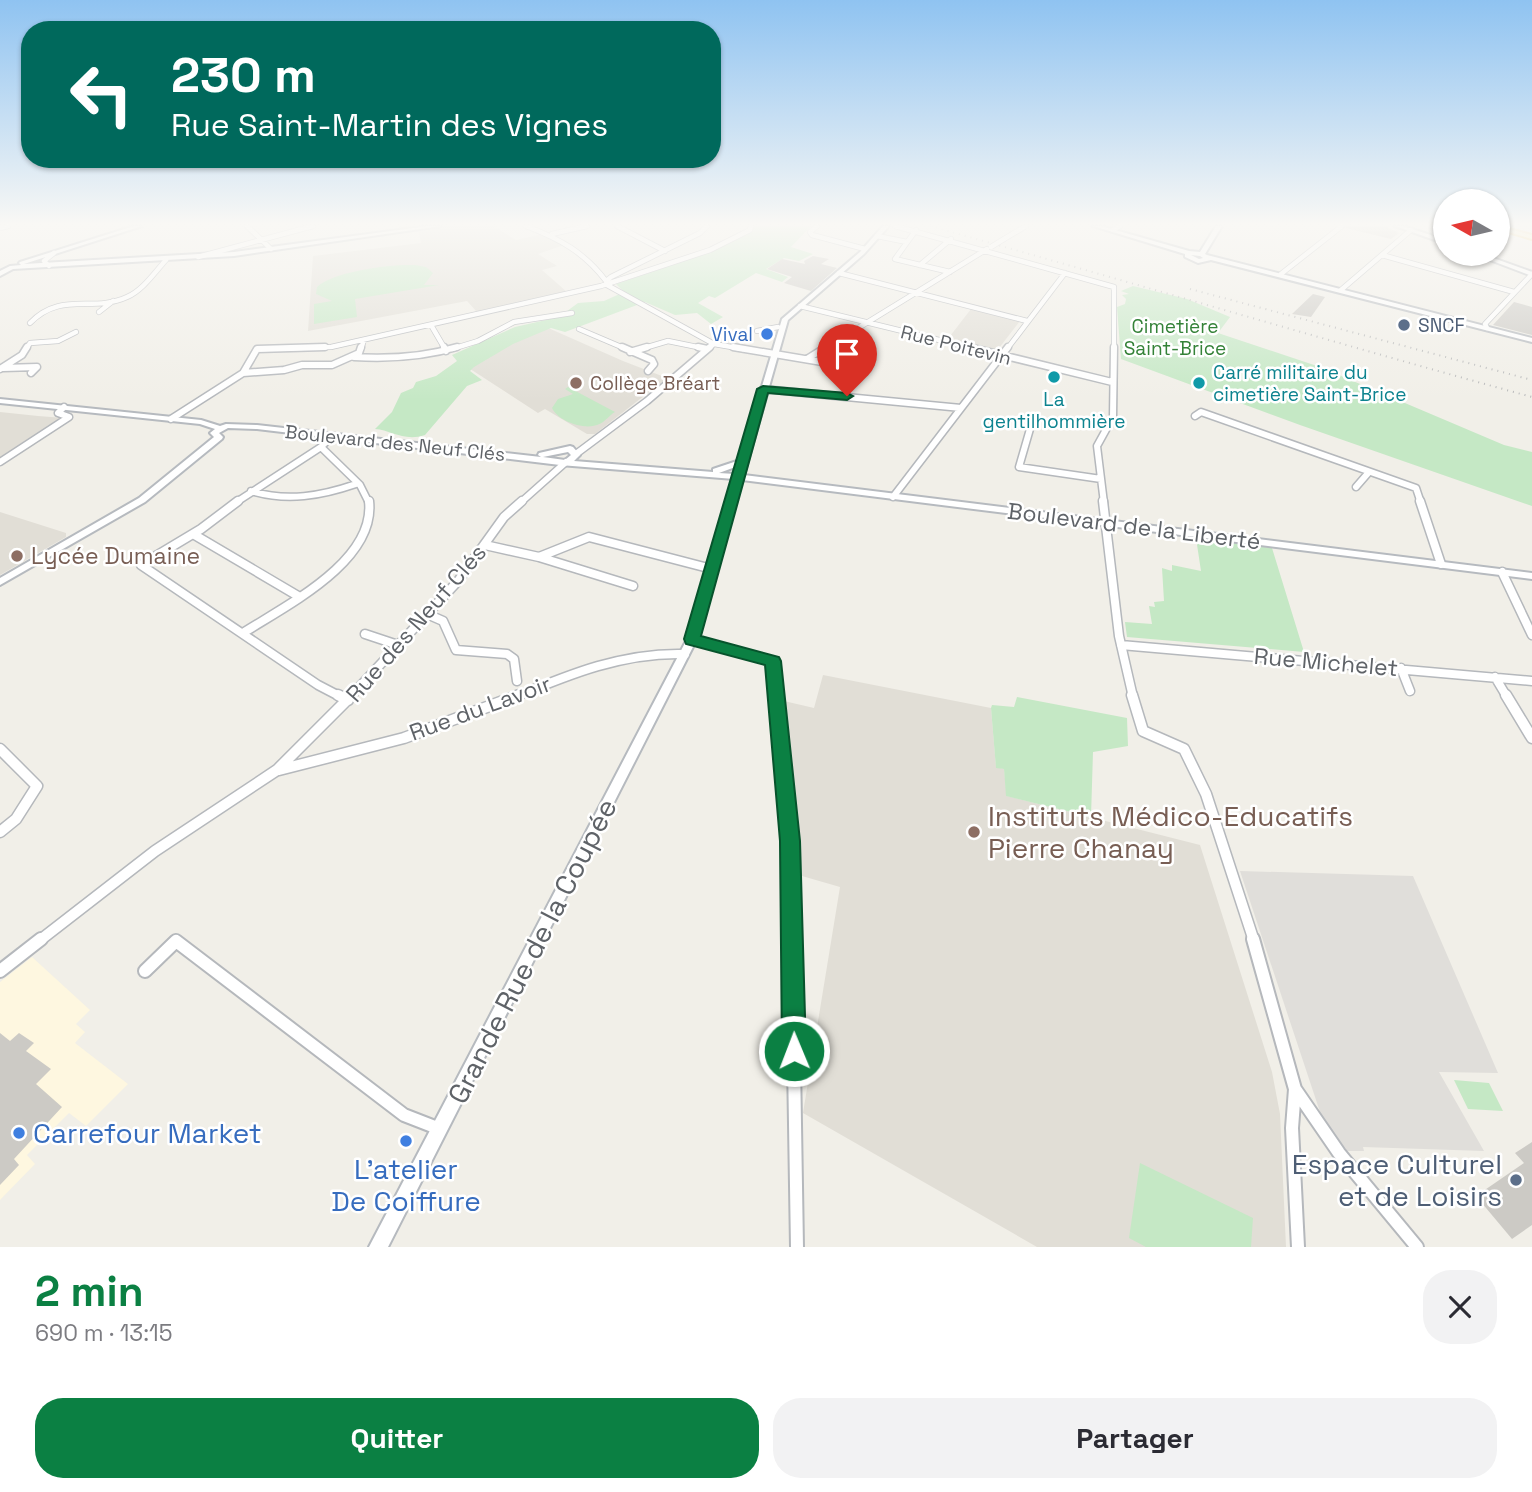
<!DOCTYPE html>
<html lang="fr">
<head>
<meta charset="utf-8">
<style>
	:root { --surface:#fff; --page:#f2f2f3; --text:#2b2b33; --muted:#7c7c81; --accent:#0b8043 }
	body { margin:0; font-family:"Space Grotesk",sans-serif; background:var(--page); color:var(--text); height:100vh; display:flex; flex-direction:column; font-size:26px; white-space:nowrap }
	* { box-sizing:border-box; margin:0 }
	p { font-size:23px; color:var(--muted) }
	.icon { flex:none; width:38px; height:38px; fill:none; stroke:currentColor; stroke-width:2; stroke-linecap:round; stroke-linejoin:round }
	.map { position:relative; height:1247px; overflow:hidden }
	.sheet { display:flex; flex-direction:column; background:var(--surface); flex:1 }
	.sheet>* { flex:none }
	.banner { position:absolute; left:21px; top:21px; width:700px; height:147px; border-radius:28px; box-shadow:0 2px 5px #0004; background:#00695c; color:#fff; overflow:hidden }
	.needle { width:46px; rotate:278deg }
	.tools { position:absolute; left:1433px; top:189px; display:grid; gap:14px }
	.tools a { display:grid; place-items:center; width:77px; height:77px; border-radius:50%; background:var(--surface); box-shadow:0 2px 5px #0004; font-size:35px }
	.pin { position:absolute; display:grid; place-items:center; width:60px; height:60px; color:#fff; margin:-72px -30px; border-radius:50% 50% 50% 0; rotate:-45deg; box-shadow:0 0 7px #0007 }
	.pin .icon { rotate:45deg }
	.me { position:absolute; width:77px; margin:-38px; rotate:359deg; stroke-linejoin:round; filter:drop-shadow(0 0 5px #0008) }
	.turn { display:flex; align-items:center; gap:24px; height:147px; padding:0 35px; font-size:32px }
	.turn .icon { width:91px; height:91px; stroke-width:2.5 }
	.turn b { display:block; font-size:49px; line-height:60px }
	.round { display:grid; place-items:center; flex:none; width:74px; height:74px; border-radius:28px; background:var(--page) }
	.overview { display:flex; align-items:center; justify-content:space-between; height:119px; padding:0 35px }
	h1 { font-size:42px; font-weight:700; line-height:52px; color:var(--accent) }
	.primary-button { display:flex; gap:14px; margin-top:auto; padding:14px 35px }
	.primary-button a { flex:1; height:80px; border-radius:28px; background:var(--accent); color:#fff; font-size:28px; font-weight:700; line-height:80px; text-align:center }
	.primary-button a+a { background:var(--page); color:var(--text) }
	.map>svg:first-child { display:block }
	.commercial { fill:#fef7e0 }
	.industrial { fill:#e0deda }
	.education { fill:#e1ded6 }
	.green { fill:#c5e8c5 }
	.building { fill:#cccac5 }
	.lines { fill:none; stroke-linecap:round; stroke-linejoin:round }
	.street-far4-casing { stroke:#b5b8bc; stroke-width:6 }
	.street-far3-casing { stroke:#b5b8bc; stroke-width:9 }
	.street-far2-casing { stroke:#b5b8bc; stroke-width:11 }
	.street-far1-casing { stroke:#b5b8bc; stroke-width:13 }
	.street-casing { stroke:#b5b8bc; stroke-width:16 }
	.secondary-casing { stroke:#b6babf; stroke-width:4 }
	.primary-casing { stroke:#f2c960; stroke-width:4 }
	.street-far4 { stroke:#fff; stroke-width:4.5 }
	.street-far3 { stroke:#fff; stroke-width:6 }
	.street-far2 { stroke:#fff; stroke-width:8 }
	.street-far1 { stroke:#fff; stroke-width:10 }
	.street { stroke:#fff; stroke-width:12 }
	.secondary { fill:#fff; fill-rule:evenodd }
	.primary { fill:#fff2af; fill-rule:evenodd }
	.rail { stroke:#b6b7b8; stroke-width:2; stroke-dasharray:1 5; stroke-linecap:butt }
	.street-bridge-casing { stroke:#b5b8bc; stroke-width:6; stroke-linecap:butt }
	.street-bridge { stroke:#fff; stroke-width:4.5 }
	.route { fill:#0b8043; stroke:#07532c; stroke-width:2 }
	.service-dot { fill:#5c6f8a; stroke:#fff; stroke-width:2.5 }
	.shop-dot { fill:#3f7fe0; stroke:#fff; stroke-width:2.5 }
	.culture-dot { fill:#0f9aa8; stroke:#fff; stroke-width:2.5 }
	.education-dot { fill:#8d6e63; stroke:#fff; stroke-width:2.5 }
	.labels { text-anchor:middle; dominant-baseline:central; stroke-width:5; stroke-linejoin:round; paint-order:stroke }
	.far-service-label { font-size:19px; fill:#4e5e75; stroke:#fff; text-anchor:start }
	.far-park-label { font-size:19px; fill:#348238; stroke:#fff }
	.far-shop-label { font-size:19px; fill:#366cbe; stroke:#fff; text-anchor:end }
	.far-street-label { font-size:19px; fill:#5f6368; stroke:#fff }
	.far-culture-label { font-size:19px; fill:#0d838f; stroke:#fff; text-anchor:start }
	.far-education-label { font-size:19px; fill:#785e54; stroke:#fff; text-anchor:start }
	.street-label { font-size:23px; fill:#5f6368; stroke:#fff }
	.education-label { font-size:23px; fill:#785e54; stroke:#fff; text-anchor:start }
	.near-education-label { font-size:28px; fill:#785e54; stroke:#fff; text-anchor:start }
	.near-street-label { font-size:28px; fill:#5f6368; stroke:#fff }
	.near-shop-label { font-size:28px; fill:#366cbe; stroke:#fff; text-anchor:start }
	.near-service-label { font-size:28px; fill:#4e5e75; stroke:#fff; text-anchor:end }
</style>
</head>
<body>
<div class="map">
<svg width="1532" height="1247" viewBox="0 0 1532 1247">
	<rect width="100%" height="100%" fill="#f1efe8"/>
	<!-- commercial -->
	<path class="commercial" d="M32 957 90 1010 76 1024 85 1032 75 1043 128 1084 86 1126 69 1113 27 1155 35 1164 0 1200V982Z"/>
	<!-- industrial -->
	<path class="industrial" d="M1240 871 1413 876 1498 1073 1439 1072 1484 1151 1363 1147 1364 1151H1344L1321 1115Z"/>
	<!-- education -->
	<path class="education" d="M446 226H493L516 240 543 234 564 245 538 254 557 266 542 270 567 292 477 312 467 301 308 331 313 256 421 243 419 232Z
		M971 309 1020 321 996 352 947 340Z
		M546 327 623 361 667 378 595 434H587L545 409 538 413 461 363Z
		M0 412 38 416 64 418 0 460Z
		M0 512 66 533V537L0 575Z
		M823 675 991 708 996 767 1004 769 1007 796 1200 845 1272 1072 1280 1114 1286 1247H1037L803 1113 840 887 802 876 784 701 814 708Z"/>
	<!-- green -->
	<path class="green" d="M754 226H811L791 247 813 254 799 261 784 258 766 269 788 277 782 282 756 273 715 298 709 296 698 303 723 317 711 324 697 313 675 315 645 302 565 332 551 328 513 344 474 367 470 371 482 380 467 386 425 435C404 442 391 430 375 429L392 412 401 393 413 388 416 382 436 376 457 361 452 355 515 327 559 317 578 303 604 301 624 292 616 284 711 252 753 230Z
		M415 265 426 267 433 273 424 285H439L355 299 357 317 314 324V304L332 301 316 294 317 287C334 271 391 264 415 265Z
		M1133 286 1187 299 1230 317 1218 333 1320 367 1504 445 1532 452V506L1300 425 1121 359 1117 307 1125 304 1126 299 1122 295 1129 294 1121 291Z
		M568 387 615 412C609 415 606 422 597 425 583 430 558 421 552 408L558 399 573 394 565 389Z
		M1196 538 1272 548 1304 652 1127 637 1125 622 1152 624 1149 606 1155 607 1154 602 1164 601 1162 568 1172 571V565L1201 571Z
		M1017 697 1127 718 1128 746 1093 752 1091 817 1006 796 1004 769 996 768 991 708 992 705 1014 707Z
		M1454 1080 1489 1083 1503 1111 1468 1109Z
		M1140 1163 1253 1218 1251 1247H1146L1129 1238Z"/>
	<!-- building -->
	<path class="building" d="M1347 226H1385L1399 233 1391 239 1346 228Z
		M813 256 829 259 821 264 837 268 811 291 784 283 792 277 767 269 782 259 805 264 804 261Z
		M1313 294 1325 297 1311 317 1292 314Z
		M1514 302 1532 307V335L1493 325Z
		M0 1033 10 1041 19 1033 34 1043 26 1051 51 1069 36 1084 62 1107 14 1159 19 1165 0 1185Z
		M1532 1142V1225L1512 1239 1476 1196 1524 1163 1515 1153Z"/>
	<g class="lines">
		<defs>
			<path id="street-far4" d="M247 226 271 249
				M526 226C560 239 584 252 606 281
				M617 226 665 251
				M817 226 810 232 812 235 865 249
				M895 226 1114 287V349
				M0 228 8 226
				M916 230 895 259 950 272
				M1113 230 1120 226
				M552 234 587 226
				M877 236 907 242
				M1004 239 1026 226
				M1382 255 1514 292
				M198 257 313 226
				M920 265 951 239
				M49 266 44 261 54 253
				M839 273 1027 321
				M1281 274 1342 226
				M607 285 714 344 743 349
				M607 285 606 281 611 277 700 233 707 226
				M1341 290 1411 230
				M800 306 976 349
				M99 312 113 301
				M30 323C61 291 92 313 127 297 143 290 154 273 166 260
				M431 325 445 349
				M1487 328 1485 324 1532 274
				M579 329 626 349
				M757 331 778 327
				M26 349 30 343 58 341 76 332
				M261 349 331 347 601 286 710 250 750 230 751 226
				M361 349 364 340
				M452 349 478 341 514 322 572 313
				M641 349 668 341 707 349
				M708 349 714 344
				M824 349 987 249
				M1007 349 1065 273"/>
			<path id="street-far3" d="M444 347 446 351
				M622 347 652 360 654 364 648 371
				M698 347 707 349
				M733 347 834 364
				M969 347 1112 382
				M630 352 647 347
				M354 357C389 359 424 357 457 347
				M807 359 826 347
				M3 368 37 367 31 373
				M0 369 22 355 27 347
				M243 373 257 349 325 347
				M763 389 961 408
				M1195 416 1201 412 1416 488 1421 503
				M171 419 243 373 284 370 302 365H332L359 353 361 347
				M1030 429 1019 467 1101 479
				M321 447 360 485 369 503
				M576 454 647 401 710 347
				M0 462 69 417 58 413 64 407
				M1356 487 1369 472
				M251 491C287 502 321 496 356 484
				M893 497 1008 347
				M235 503 321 447 332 436
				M520 503 566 462
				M1104 503 1097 446 1113 417 1114 347"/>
			<path id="street-far2" d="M238 501 201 529 141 565 318 685 341 697
				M1103 501 1119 636 1133 697
				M1420 501 1441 564
				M193 534 298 596
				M485 545 539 557 589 537 712 569
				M539 557 633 586
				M1502 572 1532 635
				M427 614 443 621 456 650 507 654 514 659 517 681
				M243 633C287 605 376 561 369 501
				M365 634 398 645
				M692 640 773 661 776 697
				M1121 645 1532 681
				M1401 668 1410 691
				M1495 677 1507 697
				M350 697 458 581 504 517 522 501
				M515 697C570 674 624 652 685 654"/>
			<path id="street-far1" d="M338 695 348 700
				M776 695 790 841 792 941
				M1132 695 1143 731 1184 749 1206 794 1254 941
				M1506 695 1532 738
				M0 749 37 786 16 819 0 832
				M279 770 404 738 519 695
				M39 941 155 851 277 770 352 695"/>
			<path id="street" d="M792 939 797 1247
				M1253 939 1295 1089 1339 1153 1417 1247
				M0 971 41 939
				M145 971 176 941 404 1115 440 1129
				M1295 1089 1292 1128 1298 1247"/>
			<path id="secondary" d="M134 226H142L24 264 234 252 428 226H441L234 256 13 269 0 276V271L10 266 21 265 19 263 20 262Z
				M883 226H889L864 254 788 320 744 475 1532 573V579L742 480 696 641 388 1247H369L686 641 734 479 560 465 257 429 228 428 219 433 223 437 222 439 145 502 0 585V578L139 498 214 437 210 433 215 429 200 424 0 403V399L201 420 220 426 226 424 257 425 541 457 538 455 539 453 570 446 573 447 580 455 574 461 713 472V469L740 460 782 319 860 252ZM568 452 571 455 565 460 543 457ZM738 466 735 474 719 473Z
				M1093 226H1101L1189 251 1200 252 1216 226H1222L1205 254 1207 255 1532 338V342L1211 260 1198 263 1185 257V254ZM1191 255 1200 256 1203 258 1199 259Z
				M1395 226H1403L1446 240V244Z
				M1474 254H1482L1532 272V276Z"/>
			<path id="primary" d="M1498 226 1532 235V239L1498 229Z"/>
		</defs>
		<!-- street-far4 casing -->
		<use href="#street-far4" class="street-far4-casing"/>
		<!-- street-far3 casing -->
		<use href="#street-far3" class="street-far3-casing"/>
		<!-- street-far2 casing -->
		<use href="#street-far2" class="street-far2-casing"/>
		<!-- street-far1 casing -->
		<use href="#street-far1" class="street-far1-casing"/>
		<!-- street casing -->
		<use href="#street" class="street-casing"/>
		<!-- secondary casing -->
		<use href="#secondary" class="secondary-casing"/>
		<!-- primary casing -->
		<use href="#primary" class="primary-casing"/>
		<!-- street-far4 -->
		<use href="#street-far4" class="street-far4"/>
		<!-- street-far3 -->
		<use href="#street-far3" class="street-far3"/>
		<!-- street-far2 -->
		<use href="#street-far2" class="street-far2"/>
		<!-- street-far1 -->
		<use href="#street-far1" class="street-far1"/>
		<!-- street -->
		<use href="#street" class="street"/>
		<!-- secondary -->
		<use href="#secondary" class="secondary"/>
		<!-- primary -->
		<use href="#primary" class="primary"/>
		<!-- rail -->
		<path class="rail" d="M930 226C1131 282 1331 342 1532 397
			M1190 289 1532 380"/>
		<defs>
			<path id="street-bridge" d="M991 247 1004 239"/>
		</defs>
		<!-- street-bridge casing -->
		<use href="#street-bridge" class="street-bridge-casing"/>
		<!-- street-bridge -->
		<use href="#street-bridge" class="street-bridge"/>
	</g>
	<!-- sky -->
	<linearGradient id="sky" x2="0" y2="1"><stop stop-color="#8fc3f1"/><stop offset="0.56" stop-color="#f9f8f5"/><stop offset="1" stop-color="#f9f8f5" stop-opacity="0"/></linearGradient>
	<rect width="1532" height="400" fill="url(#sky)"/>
	<!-- route -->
	<path class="route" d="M763 386 847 393 853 396 847 400 768 393 701 636 779 657 781 661 800 841 806 1051 803 1060 794 1063 786 1060 782 1051 780 841 765 665 686 644 684 639 757 389Z"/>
	<!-- markers -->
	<g class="service-dot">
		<circle cx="1404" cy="325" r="7"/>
		<circle cx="1516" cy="1180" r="7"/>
	</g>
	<g class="shop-dot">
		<circle cx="767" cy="334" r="7"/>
		<circle cx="19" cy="1133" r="7"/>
		<circle cx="406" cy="1141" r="7"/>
	</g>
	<g class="culture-dot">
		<circle cx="1054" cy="377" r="7"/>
		<circle cx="1199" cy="383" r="7"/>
	</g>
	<g class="education-dot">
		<circle cx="576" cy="383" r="7"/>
		<circle cx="17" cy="556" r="7"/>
		<circle cx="974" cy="832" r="7"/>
	</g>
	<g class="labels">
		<!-- far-service labels -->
		<g class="far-service-label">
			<text x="1418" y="325">SNCF</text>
		</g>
		<!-- far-park labels -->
		<g class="far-park-label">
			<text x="1175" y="326">Cimetière<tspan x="1175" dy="22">Saint-Brice</tspan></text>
		</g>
		<!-- far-shop labels -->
		<g class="far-shop-label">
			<text x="753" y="334">Vival</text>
		</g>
		<!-- far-street labels -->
		<g class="far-street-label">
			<text transform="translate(956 345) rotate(14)">Rue Poitevin</text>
			<text transform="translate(395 443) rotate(6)">Boulevard des Neuf Clés</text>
		</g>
		<!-- far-culture labels -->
		<g class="far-culture-label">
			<text x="1213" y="372">Carré militaire du<tspan x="1213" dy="22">cimetière Saint-Brice</tspan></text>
			<text x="1054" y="399" text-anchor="middle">La<tspan x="1054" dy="22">gentilhommière</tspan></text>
		</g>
		<!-- far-education labels -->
		<g class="far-education-label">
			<text x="590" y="383">Collège Bréart</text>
		</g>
		<!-- street labels -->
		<g class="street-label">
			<text transform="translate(1134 526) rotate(7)">Boulevard de la Liberté</text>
			<text transform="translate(416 623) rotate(-49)">Rue des Neuf Clés</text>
			<text transform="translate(1326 662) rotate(5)">Rue Michelet</text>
			<text transform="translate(480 708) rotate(-20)">Rue du Lavoir</text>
		</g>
		<!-- education labels -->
		<g class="education-label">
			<text x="31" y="556">Lycée Dumaine</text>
		</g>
		<!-- near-education labels -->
		<g class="near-education-label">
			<text x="988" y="816">Instituts Médico-Educatifs<tspan x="988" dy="32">Pierre Chanay</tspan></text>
		</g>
		<!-- near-street labels -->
		<g class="near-street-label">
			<text transform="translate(532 951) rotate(-63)">Grande Rue de la Coupée</text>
		</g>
		<!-- near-shop labels -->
		<g class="near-shop-label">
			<text x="33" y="1133">Carrefour Market</text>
			<text x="406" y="1169" text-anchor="middle">L’atelier<tspan x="406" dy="32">De Coiffure</tspan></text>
		</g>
		<!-- near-service labels -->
		<g class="near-service-label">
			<text x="1502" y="1164">Espace Culturel<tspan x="1502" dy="32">et de Loisirs</tspan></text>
		</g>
	</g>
</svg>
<div class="tools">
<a><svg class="needle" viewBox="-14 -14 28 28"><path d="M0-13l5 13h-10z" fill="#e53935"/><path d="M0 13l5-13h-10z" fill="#7c7c81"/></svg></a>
</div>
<div class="pin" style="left:847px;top:396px;background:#d93025"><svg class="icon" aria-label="arrive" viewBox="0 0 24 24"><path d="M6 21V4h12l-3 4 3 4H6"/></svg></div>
<svg class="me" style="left:794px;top:1051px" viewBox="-20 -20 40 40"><circle r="17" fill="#0b8043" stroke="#fff" stroke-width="3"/><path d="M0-11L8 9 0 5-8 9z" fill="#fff"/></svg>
<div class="banner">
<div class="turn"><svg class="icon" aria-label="left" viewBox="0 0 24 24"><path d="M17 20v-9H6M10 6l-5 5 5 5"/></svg><div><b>230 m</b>Rue Saint-Martin des Vignes</div></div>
</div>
</div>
<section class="sheet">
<div class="overview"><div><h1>2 min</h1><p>690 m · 13:15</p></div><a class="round"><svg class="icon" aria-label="close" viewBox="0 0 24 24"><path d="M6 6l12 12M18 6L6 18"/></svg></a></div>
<div class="primary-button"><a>Quitter</a><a>Partager</a></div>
</section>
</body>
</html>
